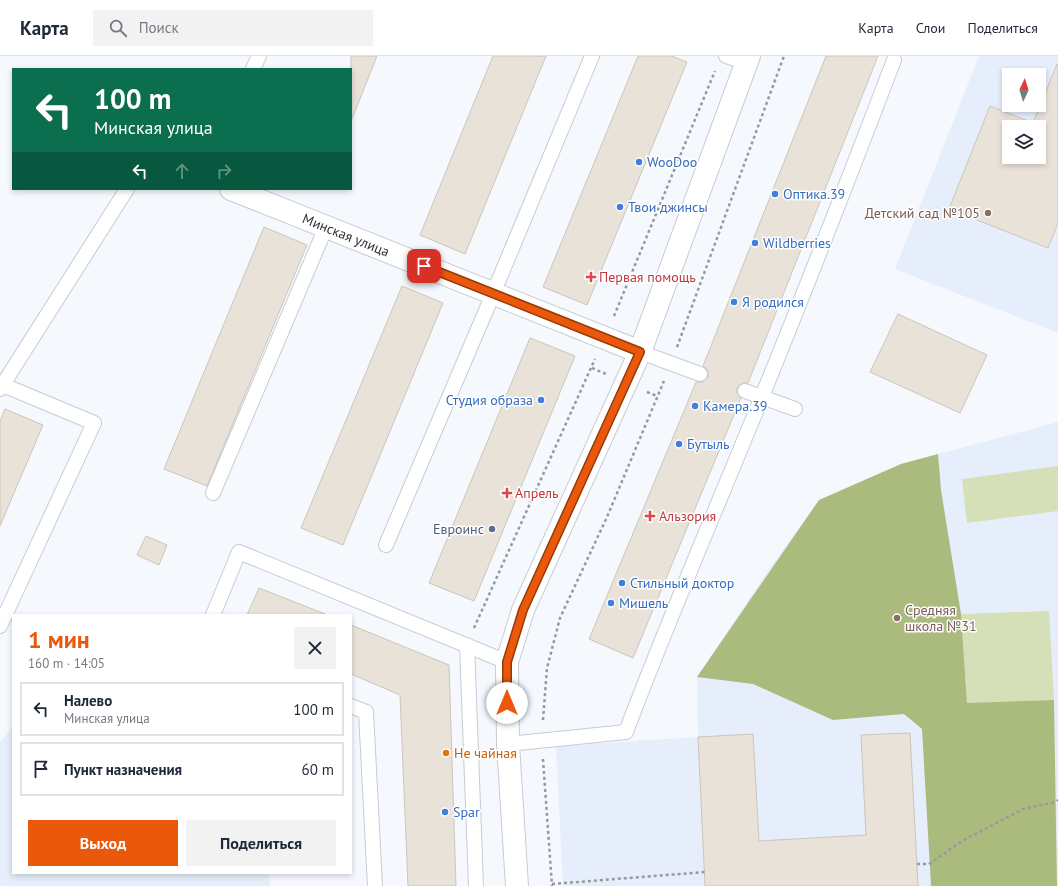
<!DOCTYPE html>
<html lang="ru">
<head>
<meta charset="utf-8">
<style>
	:root { --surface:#fff; --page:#f2f2f3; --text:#1f2937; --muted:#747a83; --line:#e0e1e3; --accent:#ea580c }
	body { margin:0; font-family:"PT Sans",sans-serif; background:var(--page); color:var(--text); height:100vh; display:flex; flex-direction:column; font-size:15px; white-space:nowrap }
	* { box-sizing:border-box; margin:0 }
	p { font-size:13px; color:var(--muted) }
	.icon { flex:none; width:22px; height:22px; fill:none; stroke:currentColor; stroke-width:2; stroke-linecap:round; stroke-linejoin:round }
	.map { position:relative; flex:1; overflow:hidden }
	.drawer { position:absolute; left:12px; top:558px; width:340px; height:260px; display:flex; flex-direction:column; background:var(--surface); border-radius:0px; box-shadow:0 2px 6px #0003 }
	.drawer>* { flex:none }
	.banner { position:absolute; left:12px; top:12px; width:340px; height:122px; border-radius:0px; box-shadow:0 2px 6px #0003; background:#0b6e4f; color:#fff; overflow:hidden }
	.needle { width:26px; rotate:4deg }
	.tools { position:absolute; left:1002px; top:12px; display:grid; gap:8px }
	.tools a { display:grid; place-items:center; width:44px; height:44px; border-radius:0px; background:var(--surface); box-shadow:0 2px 6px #0003; font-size:20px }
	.pin { position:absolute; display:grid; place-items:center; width:34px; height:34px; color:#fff; margin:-17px; border-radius:8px; box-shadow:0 2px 6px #0006 }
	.me { position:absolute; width:44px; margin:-22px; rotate:0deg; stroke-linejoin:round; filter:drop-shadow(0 0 3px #0008) }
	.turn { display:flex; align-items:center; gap:14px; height:84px; padding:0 16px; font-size:18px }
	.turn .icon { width:52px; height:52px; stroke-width:2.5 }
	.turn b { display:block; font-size:28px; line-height:34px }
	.lanes { display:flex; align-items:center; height:38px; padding:0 16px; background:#0003; justify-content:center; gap:20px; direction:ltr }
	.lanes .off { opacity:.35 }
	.round { display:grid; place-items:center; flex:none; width:42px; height:42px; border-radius:0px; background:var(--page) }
	.head { display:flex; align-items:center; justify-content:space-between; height:68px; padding:0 16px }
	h1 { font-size:24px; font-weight:700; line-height:30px; color:var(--accent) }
	.cta { display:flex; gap:8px; margin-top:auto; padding:8px 16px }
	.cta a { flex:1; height:46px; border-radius:0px; background:var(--accent); color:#fff; font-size:16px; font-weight:700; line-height:46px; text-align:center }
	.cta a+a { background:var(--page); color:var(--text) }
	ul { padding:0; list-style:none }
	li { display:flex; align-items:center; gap:12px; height:54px; margin:0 8px 6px; padding:0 8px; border:2px solid var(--line); border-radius:0px }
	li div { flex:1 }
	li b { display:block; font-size:15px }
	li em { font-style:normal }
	header { display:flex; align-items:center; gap:24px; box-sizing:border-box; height:56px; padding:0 20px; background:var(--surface); border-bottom:1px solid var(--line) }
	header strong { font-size:19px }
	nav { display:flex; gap:22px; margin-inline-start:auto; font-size:14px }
	.search { width:280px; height:36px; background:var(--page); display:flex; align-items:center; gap:10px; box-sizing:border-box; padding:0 14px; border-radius:0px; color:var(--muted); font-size:15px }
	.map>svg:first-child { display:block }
	.built { fill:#e5eefa; fill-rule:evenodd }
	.green { fill:#d5e0b8 }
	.forest { fill:#abbb7d }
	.building { fill:#e9e2d9; stroke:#cbc5bc; fill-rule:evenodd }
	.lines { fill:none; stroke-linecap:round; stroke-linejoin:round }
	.lane-casing { stroke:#c5ccd4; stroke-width:16 }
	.street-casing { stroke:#c5ccd4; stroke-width:24 }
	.secondary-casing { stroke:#c5ccd4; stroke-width:24 }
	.path { stroke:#96999e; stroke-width:2.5; stroke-dasharray:3 3; stroke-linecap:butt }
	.lane { stroke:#fff; stroke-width:14 }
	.street { stroke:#fff; stroke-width:22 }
	.secondary { stroke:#fff; stroke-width:22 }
	.route-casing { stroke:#983908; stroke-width:10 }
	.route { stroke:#ea580c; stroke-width:7 }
	.shop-dot { fill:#3f7fe0; stroke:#fff; stroke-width:1.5 }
	.education-dot { fill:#8d6e63; stroke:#fff; stroke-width:1.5 }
	.health-dot { fill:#e0444e; stroke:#fff; stroke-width:1.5 }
	.service-dot { fill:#5c6f8a; stroke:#fff; stroke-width:1.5 }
	.food-dot { fill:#e8710a; stroke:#fff; stroke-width:1.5 }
	.labels { text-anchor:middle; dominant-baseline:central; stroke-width:3; stroke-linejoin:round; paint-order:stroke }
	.shop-label { font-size:14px; fill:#366cbe; stroke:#fff; text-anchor:start }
	.education-label { font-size:14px; fill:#785e54; stroke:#fff; text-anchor:end }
	.street-label { font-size:14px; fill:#2f3135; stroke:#fff }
	.health-label { font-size:14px; fill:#be3a42; stroke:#fff; text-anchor:start }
	.service-label { font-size:14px; fill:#4e5e75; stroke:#fff; text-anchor:end }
	.food-label { font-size:14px; fill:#c56008; stroke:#fff; text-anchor:start }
</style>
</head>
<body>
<header>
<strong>Карта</strong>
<div class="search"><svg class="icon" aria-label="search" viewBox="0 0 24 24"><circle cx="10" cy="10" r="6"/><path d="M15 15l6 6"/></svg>Поиск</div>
<nav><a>Карта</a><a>Слои</a><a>Поделиться</a></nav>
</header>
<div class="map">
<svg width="1058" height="830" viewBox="0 0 1058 830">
	<rect width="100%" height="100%" fill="#f5f9fe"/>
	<!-- built -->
	<path class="built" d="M979 0H1058V277L895 213ZM1009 19H1039V49H1009ZM1009 71H1039V101H1009Z
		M1058 366V830H563L556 690 698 681 697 621 767 516 819 444 901 408Z
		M13 668V817H269L270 830H0V687Z"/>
	<!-- green -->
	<path class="green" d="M1058 410V455L967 467 962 423Z
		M1049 555 1054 644 967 648 961 558Z"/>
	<!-- forest -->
	<path class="forest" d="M938 398 941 434 961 558 967 647 1054 644 1057 830H931L922 673 904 658 833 664 753 628 697 621 819 444 901 408Z"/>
	<!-- building -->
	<path class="building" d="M351 0H377L352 63H351Z
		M493 0H546L465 198 420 179Z
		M638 0H672L687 6 587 249 543 231Z
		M826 0H878L748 327H743L737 332V337L741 342 633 602 589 583 696 326H702L708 321V316L706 312 703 310Z
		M1057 8H1058V167L1048 192 949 153 990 50 1033 67ZM1009 71H1039V101H1009Z
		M264 171 307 189 207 430 164 413Z
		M402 230 443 247 343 489 301 472Z
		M898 258 987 299 960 357 870 316Z
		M530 282 575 300 474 545 429 527Z
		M5 353 43 369 0 470V365Z
		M146 480 167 489 159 509 137 499Z
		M259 532 325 558 324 559H247Z
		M351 569 449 609 456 830H408L400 639 351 618Z
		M910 677 918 830H705L698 681 753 678 759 785 866 779 861 679Z"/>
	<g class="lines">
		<defs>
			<path id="lane" d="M726 0 746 7
				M253 13 259 0
				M640 296 700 318
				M0 333 127 133
				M745 335 795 353
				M213 437 326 171
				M386 489 493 238 592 0
				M213 559 239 496 507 606
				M0 570 94 367 3 329
				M467 589 476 830
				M351 650 366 656 375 830
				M508 688 626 676C668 564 716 454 761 343 807 230 851 117 894 4"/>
			<path id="street" d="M231 133 640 296"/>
			<path id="secondary" d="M517 830 508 688 507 606 523 554 640 296 749 0"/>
		</defs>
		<!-- lane casing -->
		<use href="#lane" class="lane-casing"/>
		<!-- street casing -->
		<use href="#street" class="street-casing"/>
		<!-- secondary casing -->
		<use href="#secondary" class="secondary-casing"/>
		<!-- path -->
		<path class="path" d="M614 260 715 15
			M677 291 784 0
			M592 312 606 318
			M647 336 657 340
			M474 572 595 303
			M543 664 547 612 560 562 607 461 664 325
			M543 703 552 830
			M917 808H929L962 785 1023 753 1056 746 1058 744
			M552 828 705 816"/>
		<!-- lane -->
		<use href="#lane" class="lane"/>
		<!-- street -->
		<use href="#street" class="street"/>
		<!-- secondary -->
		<use href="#secondary" class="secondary"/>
	</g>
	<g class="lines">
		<defs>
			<path id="route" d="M424 210 640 296 523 554 507 606V647"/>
		</defs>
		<!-- route casing -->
		<use href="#route" class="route-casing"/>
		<!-- route -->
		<use href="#route" class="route"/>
	</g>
	<!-- markers -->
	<g class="shop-dot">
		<circle cx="639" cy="106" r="4"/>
		<circle cx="775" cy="138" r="4"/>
		<circle cx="620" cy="151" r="4"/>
		<circle cx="755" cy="187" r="4"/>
		<circle cx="734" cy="246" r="4"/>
		<circle cx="541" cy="344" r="4"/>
		<circle cx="695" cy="350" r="4"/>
		<circle cx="679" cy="388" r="4"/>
		<circle cx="622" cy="527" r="4"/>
		<circle cx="611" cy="547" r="4"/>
		<circle cx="445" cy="756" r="4"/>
	</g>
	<g class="education-dot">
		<circle cx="988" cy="157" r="4"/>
		<circle cx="897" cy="562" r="4"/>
	</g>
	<g class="health-dot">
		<path d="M589 215h4v4h4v4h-4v4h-4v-4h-4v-4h4z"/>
		<path d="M505 431h4v4h4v4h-4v4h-4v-4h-4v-4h4z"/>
		<path d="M648 454h4v4h4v4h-4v4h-4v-4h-4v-4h4z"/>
	</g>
	<circle class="service-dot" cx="492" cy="473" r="4"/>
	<circle class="food-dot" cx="446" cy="697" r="4"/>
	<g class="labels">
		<!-- shop labels -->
		<g class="shop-label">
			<text x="647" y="106">WooDoo</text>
			<text x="783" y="138">Оптика.39</text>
			<text x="628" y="151">Твои джинсы</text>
			<text x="763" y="187">Wildberries</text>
			<text x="742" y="246">Я родился</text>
			<text x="533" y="344" text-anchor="end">Студия образа</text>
			<text x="703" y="350">Камера.39</text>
			<text x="687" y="388">Бутыль</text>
			<text x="630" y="527">Стильный доктор</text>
			<text x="619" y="547">Мишель</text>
			<text x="453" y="756">Spar</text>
		</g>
		<!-- education labels -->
		<g class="education-label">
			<text x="980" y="157">Детский сад №105</text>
			<text x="905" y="554" text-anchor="start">Средняя<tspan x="905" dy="16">школа №31</tspan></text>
		</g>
		<!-- street labels -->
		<g class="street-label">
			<text transform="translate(346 179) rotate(22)">Минская улица</text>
		</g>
		<!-- health labels -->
		<g class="health-label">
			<text x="599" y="221">Первая помощь</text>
			<text x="515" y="437">Апрель</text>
			<text x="659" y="460">Альзория</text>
		</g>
		<!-- service labels -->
		<g class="service-label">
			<text x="484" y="473">Евроинс</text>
		</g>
		<!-- food labels -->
		<g class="food-label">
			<text x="454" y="697">Не чайная</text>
		</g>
	</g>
</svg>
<div class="tools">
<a><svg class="needle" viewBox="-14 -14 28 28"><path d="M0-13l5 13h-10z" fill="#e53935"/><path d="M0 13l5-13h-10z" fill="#747a83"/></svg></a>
<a><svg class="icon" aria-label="layers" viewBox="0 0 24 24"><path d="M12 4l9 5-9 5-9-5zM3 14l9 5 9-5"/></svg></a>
</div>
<div class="pin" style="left:424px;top:210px;background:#d93025"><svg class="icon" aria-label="arrive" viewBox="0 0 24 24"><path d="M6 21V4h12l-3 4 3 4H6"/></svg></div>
<svg class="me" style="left:507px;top:647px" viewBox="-20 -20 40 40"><circle r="19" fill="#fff"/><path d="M0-13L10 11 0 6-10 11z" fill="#ea580c"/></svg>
<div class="banner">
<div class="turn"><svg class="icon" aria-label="left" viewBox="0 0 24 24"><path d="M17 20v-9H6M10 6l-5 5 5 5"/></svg><div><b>100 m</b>Минская улица</div></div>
<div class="lanes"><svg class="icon" aria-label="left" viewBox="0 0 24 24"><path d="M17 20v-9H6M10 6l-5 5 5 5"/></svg><svg class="icon off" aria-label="ahead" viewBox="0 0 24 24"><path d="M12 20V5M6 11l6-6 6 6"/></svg><svg class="icon off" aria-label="right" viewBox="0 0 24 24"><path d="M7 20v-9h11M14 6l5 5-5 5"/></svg></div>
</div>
<section class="drawer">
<div class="head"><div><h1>1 мин</h1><p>160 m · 14:05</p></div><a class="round"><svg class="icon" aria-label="close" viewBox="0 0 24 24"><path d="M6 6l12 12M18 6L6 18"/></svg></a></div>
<ul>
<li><svg class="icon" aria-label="left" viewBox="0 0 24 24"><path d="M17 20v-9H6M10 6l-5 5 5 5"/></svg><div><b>Налево</b><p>Минская улица</p></div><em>100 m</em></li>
<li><svg class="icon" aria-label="arrive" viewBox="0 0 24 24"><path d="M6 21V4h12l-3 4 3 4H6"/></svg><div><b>Пункт назначения</b></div><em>60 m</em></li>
</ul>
<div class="cta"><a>Выход</a><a>Поделиться</a></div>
</section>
</div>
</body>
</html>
